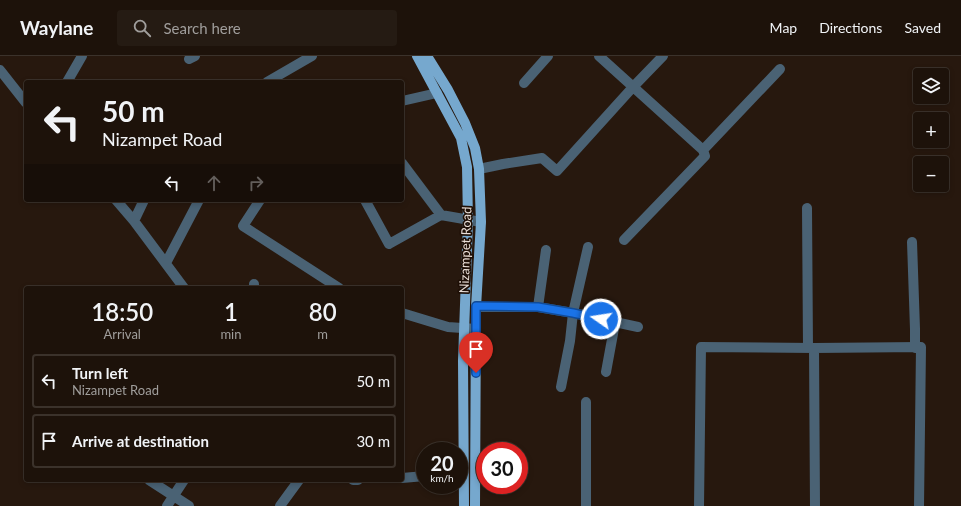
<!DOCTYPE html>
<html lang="en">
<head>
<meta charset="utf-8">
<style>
	:root { --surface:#1d120a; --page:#251b13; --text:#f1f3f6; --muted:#a09e9c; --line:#3b322b }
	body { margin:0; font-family:Lato,sans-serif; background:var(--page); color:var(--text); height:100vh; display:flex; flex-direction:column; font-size:15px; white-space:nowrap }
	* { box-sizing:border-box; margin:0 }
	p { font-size:13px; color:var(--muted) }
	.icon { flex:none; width:22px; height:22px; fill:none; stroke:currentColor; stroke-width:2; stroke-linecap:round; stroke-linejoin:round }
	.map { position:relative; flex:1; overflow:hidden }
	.panel { position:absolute; left:24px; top:230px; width:380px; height:196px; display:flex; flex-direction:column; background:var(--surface); border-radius:4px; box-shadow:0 2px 6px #0003,0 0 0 1px var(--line) }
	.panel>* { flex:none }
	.guide { position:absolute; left:24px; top:24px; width:380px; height:122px; border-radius:4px; box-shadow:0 2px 6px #0003,0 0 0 1px var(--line); background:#1d120a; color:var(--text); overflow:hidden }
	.buttons { position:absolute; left:913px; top:12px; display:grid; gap:8px }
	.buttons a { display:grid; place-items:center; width:36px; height:36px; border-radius:4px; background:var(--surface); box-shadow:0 2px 6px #0003,0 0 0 1px var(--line); font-size:20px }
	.speed { position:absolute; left:416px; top:386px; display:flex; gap:8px; font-size:20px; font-weight:700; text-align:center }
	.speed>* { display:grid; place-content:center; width:52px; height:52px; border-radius:50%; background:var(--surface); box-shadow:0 2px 6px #0003,0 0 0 1px var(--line); line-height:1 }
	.speed small { font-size:10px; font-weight:400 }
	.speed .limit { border:6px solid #d22; background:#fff; color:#111 }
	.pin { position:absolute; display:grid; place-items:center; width:34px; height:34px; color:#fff; margin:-41px -17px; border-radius:50% 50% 50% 0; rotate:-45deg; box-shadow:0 0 4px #0007 }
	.pin .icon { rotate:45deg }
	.me { position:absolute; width:44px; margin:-22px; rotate:283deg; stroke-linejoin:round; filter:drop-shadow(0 0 3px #0008) }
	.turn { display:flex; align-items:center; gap:14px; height:84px; padding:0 12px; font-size:18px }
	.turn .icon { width:52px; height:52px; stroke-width:2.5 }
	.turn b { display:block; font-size:28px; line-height:34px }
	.lanes { display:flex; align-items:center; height:38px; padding:0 12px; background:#0003; justify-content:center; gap:20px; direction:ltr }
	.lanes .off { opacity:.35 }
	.eta { display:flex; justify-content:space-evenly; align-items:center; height:68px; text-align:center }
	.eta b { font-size:24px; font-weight:600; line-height:28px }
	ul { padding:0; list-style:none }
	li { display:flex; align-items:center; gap:12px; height:54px; margin:0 8px 6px; padding:0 4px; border:2px solid var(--line); border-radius:4px }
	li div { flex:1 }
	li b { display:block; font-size:15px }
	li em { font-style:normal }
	header { display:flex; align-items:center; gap:24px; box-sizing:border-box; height:56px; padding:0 20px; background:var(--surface); border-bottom:1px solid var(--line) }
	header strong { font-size:19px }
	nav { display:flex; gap:22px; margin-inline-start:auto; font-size:14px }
	.search { width:280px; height:36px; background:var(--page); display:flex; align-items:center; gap:10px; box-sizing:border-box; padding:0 14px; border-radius:4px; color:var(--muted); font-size:15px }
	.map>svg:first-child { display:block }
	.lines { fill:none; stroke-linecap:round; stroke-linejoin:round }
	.minor { stroke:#4a6274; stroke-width:10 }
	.primary { stroke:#76a8ce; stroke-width:10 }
	.route-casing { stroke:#114b97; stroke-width:10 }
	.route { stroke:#1a73e8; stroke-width:7 }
	.labels { text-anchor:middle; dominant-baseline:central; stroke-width:3.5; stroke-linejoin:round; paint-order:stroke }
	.street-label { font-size:13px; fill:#e9ded7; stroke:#1e0f06 }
</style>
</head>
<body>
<header>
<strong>Waylane</strong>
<div class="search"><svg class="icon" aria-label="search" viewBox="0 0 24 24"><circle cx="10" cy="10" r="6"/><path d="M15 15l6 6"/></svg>Search here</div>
<nav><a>Map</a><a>Directions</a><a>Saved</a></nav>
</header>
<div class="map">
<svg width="961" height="450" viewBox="0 0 961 450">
	<rect width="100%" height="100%" fill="#27180e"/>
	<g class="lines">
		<!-- minor -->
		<path class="minor" d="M599 0 703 94 705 100 624 184
			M189 3 195 0
			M0 14 26 47
			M67 26 82 0
			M267 26 312 0
			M524 27 548 0
			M402 45 437 37
			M703 94 780 13
			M402 107 441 159
			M479 113 503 108 542 102 557 115 633 31 663 0
			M116 144 134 165 184 232
			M260 144 243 170 339 232
			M365 144 389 188 441 159 481 166
			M807 152 808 292
			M134 165 144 144
			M912 186 915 273V292
			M166 207 199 144
			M254 232V228
			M476 251H538L573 257 638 271
			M538 251 546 194
			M402 257 448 271 476 273
			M814 292 815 450
			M606 316 615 267
			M561 331 570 285 573 257 588 191
			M402 422 425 420
			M149 424 189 450
			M353 424H358
			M167 450 184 424
			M280 450 299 424
			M586 450V346
			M699 450 701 291 814 292 921 291 919 450"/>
		<!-- primary -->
		<path class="primary" d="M417 0 461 82 467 111 468 165 463 305 464 450
			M427 0 448 34 465 67 475 92 479 113 481 166 476 251 475 450"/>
	</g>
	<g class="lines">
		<defs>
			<path id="route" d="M476 317V250L538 251 573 257 601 263"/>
		</defs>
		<!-- route casing -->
		<use href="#route" class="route-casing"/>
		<!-- route -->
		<use href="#route" class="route"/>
	</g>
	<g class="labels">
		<!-- street labels -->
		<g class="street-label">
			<text transform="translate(465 194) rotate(-88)">Nizampet Road</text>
		</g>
	</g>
</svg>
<div class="buttons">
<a><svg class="icon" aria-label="layers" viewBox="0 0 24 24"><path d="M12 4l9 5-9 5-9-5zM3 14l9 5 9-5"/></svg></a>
<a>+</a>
<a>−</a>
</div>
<div class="speed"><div>20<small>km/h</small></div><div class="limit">30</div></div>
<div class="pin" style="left:476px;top:317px;background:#d93025"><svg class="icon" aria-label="arrive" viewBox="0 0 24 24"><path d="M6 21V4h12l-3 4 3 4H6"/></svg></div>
<svg class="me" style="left:601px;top:263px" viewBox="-20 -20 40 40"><circle r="17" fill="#1a73e8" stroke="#fff" stroke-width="3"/><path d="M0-11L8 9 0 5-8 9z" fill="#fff"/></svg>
<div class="guide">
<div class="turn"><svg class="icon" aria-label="left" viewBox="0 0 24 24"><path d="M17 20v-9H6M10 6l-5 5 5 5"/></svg><div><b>50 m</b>Nizampet Road</div></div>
<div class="lanes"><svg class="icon" aria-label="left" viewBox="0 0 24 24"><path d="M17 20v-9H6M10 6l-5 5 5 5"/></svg><svg class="icon off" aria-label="ahead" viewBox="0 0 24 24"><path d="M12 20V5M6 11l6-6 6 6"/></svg><svg class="icon off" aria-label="right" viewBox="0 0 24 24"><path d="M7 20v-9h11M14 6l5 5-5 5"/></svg></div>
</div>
<section class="panel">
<div class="eta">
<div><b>18:50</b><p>Arrival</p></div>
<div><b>1</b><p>min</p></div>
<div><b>80</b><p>m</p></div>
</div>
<ul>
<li><svg class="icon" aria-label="left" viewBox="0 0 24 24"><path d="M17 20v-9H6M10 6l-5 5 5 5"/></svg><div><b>Turn left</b><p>Nizampet Road</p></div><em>50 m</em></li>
<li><svg class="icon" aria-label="arrive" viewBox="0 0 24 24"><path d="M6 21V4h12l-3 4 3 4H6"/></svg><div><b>Arrive at destination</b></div><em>30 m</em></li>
</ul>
</section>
</div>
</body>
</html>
